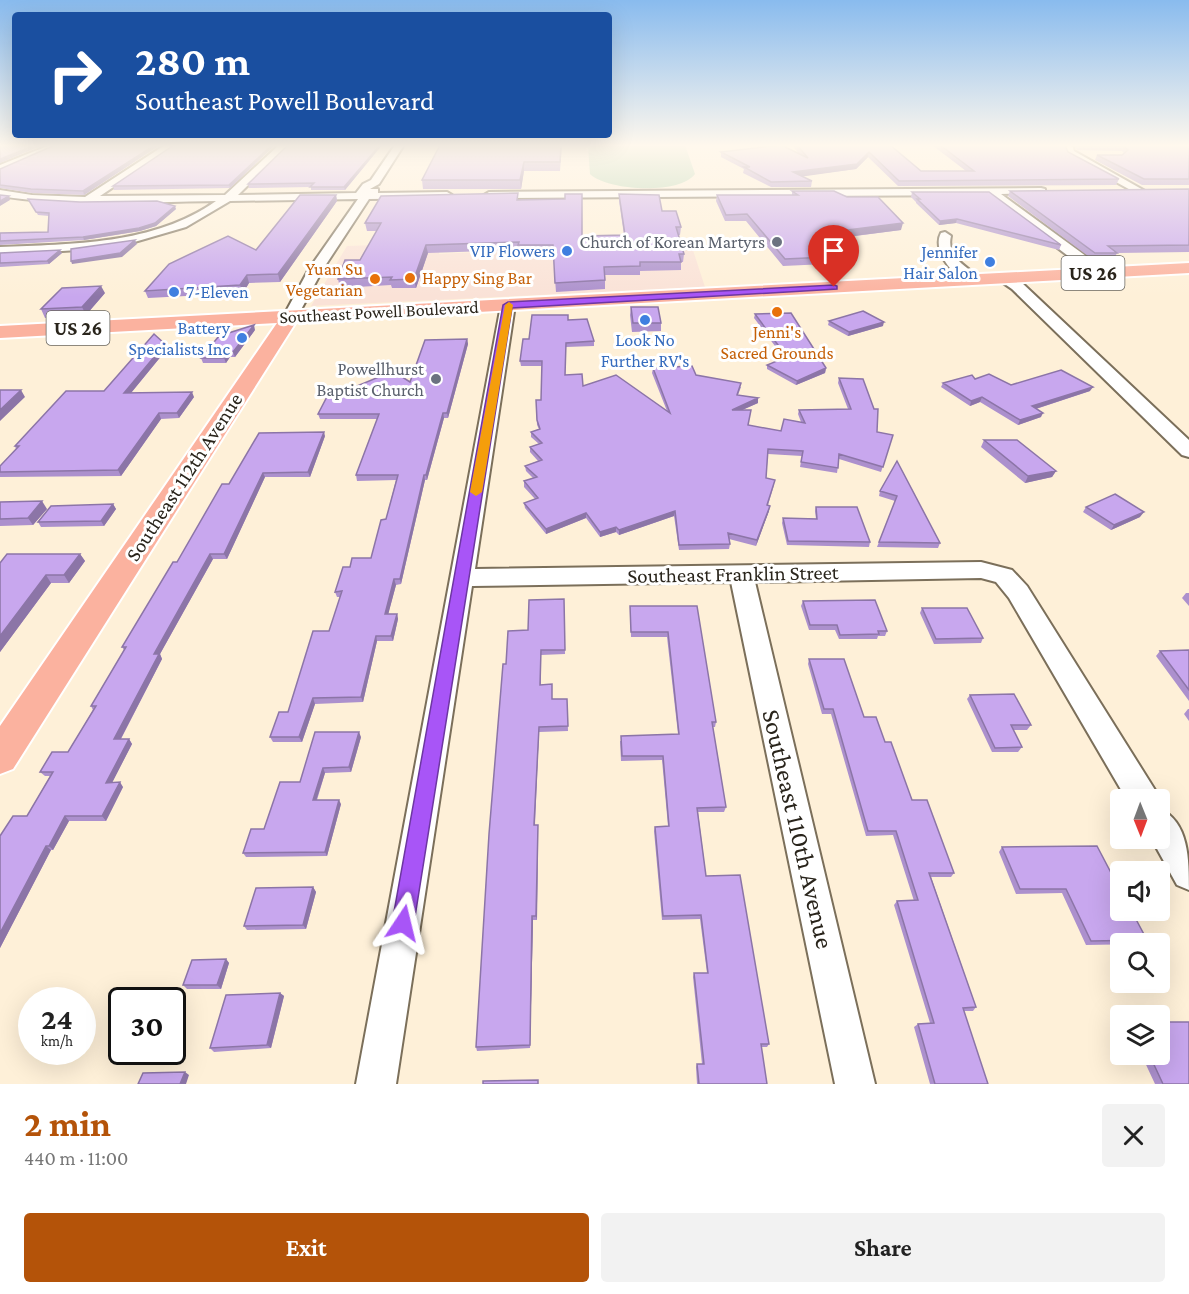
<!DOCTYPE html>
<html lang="en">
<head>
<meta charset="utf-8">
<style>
	:root { --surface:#fff; --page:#f2f2f2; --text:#222; --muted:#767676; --accent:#b45309 }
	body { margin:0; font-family:"Crimson Pro",serif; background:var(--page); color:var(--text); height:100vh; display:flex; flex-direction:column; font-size:22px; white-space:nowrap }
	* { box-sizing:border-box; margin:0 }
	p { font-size:20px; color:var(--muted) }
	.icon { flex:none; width:33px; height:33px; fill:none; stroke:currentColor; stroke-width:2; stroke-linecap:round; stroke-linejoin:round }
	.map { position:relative; height:1084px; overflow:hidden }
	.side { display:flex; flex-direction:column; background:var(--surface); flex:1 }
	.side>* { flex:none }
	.guide { position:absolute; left:12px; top:12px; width:600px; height:126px; border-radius:6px; box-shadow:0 6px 24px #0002; background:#1a4fa0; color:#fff; overflow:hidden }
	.needle { width:39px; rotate:179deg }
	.buttons { position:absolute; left:1110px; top:789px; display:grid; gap:12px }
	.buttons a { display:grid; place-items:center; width:60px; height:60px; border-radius:6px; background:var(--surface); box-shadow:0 6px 24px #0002; font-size:30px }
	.speed { position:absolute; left:18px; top:987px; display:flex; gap:12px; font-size:30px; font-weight:700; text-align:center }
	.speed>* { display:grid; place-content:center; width:78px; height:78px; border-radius:50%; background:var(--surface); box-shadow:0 6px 24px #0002; line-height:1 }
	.speed small { font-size:15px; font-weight:400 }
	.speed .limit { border:3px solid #111; border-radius:9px; background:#fff; color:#111 }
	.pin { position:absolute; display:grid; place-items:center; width:51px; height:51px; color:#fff; margin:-62px -26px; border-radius:50% 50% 50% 0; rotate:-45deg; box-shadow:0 0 6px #0007 }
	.pin .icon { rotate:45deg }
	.me { position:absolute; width:66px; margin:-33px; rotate:10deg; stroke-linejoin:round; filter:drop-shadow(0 0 4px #0008) }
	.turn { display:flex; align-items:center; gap:21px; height:126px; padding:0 24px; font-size:27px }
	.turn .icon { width:78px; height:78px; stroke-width:2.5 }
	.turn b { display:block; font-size:42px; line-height:51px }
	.round { display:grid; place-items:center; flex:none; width:63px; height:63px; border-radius:6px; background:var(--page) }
	.summary { display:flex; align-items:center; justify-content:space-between; height:102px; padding:0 24px }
	h1 { font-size:36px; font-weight:700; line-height:45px; color:var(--accent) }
	.cta { display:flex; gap:12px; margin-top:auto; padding:12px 24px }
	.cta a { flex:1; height:69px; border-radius:6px; background:var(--accent); color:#fff; font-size:24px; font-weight:700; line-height:69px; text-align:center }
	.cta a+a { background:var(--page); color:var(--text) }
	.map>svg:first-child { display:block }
	.commercial { fill:#fae2d7 }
	.green { fill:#aed2ae }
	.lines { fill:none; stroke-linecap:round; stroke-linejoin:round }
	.minor-casing { stroke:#7b6f5a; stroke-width:4 }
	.major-casing { stroke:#fff; stroke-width:4 }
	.minor { fill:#fff; fill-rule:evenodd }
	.major { fill:#fbb29f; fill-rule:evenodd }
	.wall { fill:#ac90cd }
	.shaded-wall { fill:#8c75a7 }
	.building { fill:#c8a7ee; stroke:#8c75a7; stroke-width:1.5 }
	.route { fill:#a855f7; stroke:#6d37a1; stroke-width:1.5 }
	.slow { fill:#f59e0b }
	.worship-dot { fill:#6b7280; stroke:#fff; stroke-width:2 }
	.shop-dot { fill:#3f7fe0; stroke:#fff; stroke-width:2 }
	.food-dot { fill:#e8710a; stroke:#fff; stroke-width:2 }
	.labels { text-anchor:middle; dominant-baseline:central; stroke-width:6; stroke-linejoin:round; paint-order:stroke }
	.far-worship-label { font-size:18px; fill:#5b616d; stroke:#fff; text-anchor:end }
	.far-shop-label { font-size:18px; fill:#366cbe; stroke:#fff; text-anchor:end }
	.far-food-label { font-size:18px; fill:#c56008; stroke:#fff; text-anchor:end }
	.far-street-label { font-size:18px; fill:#29241b; stroke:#fff }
	.shield { fill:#fff; stroke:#69665f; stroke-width:1.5 }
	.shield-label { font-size:20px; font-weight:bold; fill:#29241b }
	.street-label { font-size:21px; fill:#29241b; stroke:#fff }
	.near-street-label { font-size:26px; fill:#29241b; stroke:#fff }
</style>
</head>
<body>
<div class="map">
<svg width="1189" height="1084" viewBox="0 0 1189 1084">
	<rect width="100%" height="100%" fill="#fef0d8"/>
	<!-- commercial -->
	<path class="commercial" d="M689 238 705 287 311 306 347 246 440 243 439 254 517 250 519 241Z"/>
	<!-- green -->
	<path class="green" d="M588 145H685L695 174C679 195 608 191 590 174Z"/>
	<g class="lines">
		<defs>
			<path id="minor" d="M50 145H63L0 171V165Z
				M165 145H176L100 196 225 195 279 145H289L238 195 356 193 363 184 371 180 395 145H404L379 184 370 189H378V193L447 192 452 195 447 198 369 199 323 269 297 317 290 321 283 317 309 269 358 199 230 201 186 227 131 243 78 250 0 255V247C72 244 154 245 216 201 144 202 71 207 0 196V190L32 195 85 197Z
				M1063 145H1072L1074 151 1145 191 1144 193H1136L1067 155Z
				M1041 188 1045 189V193L1001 194 1090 259 1091 262 1090 265H1080L988 195 489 198 484 195 489 192Z
				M945 232 951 236C946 256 965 266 979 277L981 280 979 283C961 287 930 253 941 233Z
				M1003 274 1022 283 1189 440V457L1182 455 1012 289 996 278 998 275Z
				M508 301 515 305 475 569 981 562 1012 570 1027 586 1155 790 1159 800H1127L1009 598 996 582 981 578 755 582 875 1084H835L731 582 472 586 396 1084H356L501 305Z
				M1160 809C1189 822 1189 860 1189 890L1177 885 1151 838H1160Z"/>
			<path id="major" d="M1189 263V273L296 322 13 769 0 774V726L277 323 0 338V326Z"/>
		</defs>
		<!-- minor casing -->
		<use href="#minor" class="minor-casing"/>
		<!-- major casing -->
		<use href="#major" class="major-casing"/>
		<!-- minor -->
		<use href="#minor" class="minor"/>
		<!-- major -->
		<use href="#major" class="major"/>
	</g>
	<!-- wall -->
	<path class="wall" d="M160 145 84 195 32 193 0 188V169Z
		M174 145H275L230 188 114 190 113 186Z
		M288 145H382L345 190H311V187L249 188 248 184Z
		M562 145 560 171H524L521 189H423L422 180Z
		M792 145H890L921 171H966L932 145H1065L1068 152 1119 179 1116 185 898 186 868 157 856 169 801 176 812 181 811 187H771L743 173 744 169 721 157V152L799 154Z
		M1074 145H1189V185H1142L1095 160 1097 155H1122L1124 153 1122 151 1077 150Z
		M1189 189V252L1117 253 1114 259H1092L1008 196 1010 191Z
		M792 191 901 230 840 238 841 253 840 260H827L826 264 783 266 746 221H725L716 201 717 195H792Z
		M912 192 1061 245 1059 250 956 223 939 225 916 203V202L911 197Z
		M619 194 662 211 681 227 680 235H678L684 254 683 262H681V270L640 271V275H605V289L556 292 553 253H519L518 250 428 253 416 288H392L391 285 340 288 338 279 360 260 377 231H367L365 223 519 200 582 236 624 235 619 201Z
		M336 195 337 201 280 282 249 283 243 293 148 298 145 291 256 250Z
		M28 199 176 209 156 226 140 231 84 240 0 245V233L48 232 49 216 38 215Z
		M0 253H62L49 264 0 267Z
		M105 293 86 315 45 318 41 309Z
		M631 307 661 323V331L632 332 630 315Z
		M755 314 826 368 825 373 796 385 767 369V365L784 358 754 318Z
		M568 320 594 341V346L566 347 565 375 583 386 667 411 652 373 653 368 696 375 741 387 738 395 758 398V403L742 410 748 425 781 431 801 422 798 414 799 410 848 409 838 383 839 378 877 432 893 435 881 472 839 459 837 473 800 467 802 456 768 454 766 478 774 485 768 505 769 511 756 546 729 539 730 544 729 549 679 550 674 516 619 535 616 532 600 537 586 518 546 534 525 508 524 503 535 499 524 487V481L533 478 526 471 525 466 538 461 530 452V447L539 444 531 437V432L539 429 537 425 536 400H541L542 366H521L520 361 529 339Z
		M829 321 883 326 848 336 828 325Z
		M255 330 235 357H230L226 363H203L201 358Z
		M467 339 468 344 448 418H444L427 480H425L401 584 396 585 388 614H397L398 619 393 641H377L363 702 315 704 302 742H273L270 737 288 712 329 631 340 597H337L335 592 350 567 371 558 386 519 396 480 357 481 356 475 377 419H320L318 414 350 389 410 382Z
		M167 349 131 393 194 397 179 418 161 419 121 476 0 477V472L16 449 15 446 104 391Z
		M975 379 1011 385 1090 391 1036 409 1041 417 1018 425 980 402 970 406 941 387 943 383Z
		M325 436 310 477H265L227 559H213L160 654 162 659 121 739H129L132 744 112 782 123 787 106 821H69L53 850H51L0 948V836L27 816 50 776H45L40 772 68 752 93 710 91 706 124 650 122 647 177 562 229 484Z
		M984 440 1056 471 1052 477 1025 483 981 447Z
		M897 461 940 543 938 548 877 547 895 501 879 496 880 491Z
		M0 502 47 509 33 525 0 526Z
		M113 504 116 509 104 526 41 527 38 522Z
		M816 507 870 542 869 547 787 545 782 523 783 518 816 519 815 511Z
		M1086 507 1140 517 1111 530 1083 512Z
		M80 554 85 561 69 583H51L0 652V563Z
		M1186 593H1189V606L1182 598Z
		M564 599 565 654 541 655V685L552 699H567L568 731 539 732 535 825 538 829 537 920H533L530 1048 477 1051 476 1047 506 664 528 630Z
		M803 601 887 631 885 636H878L877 639H839L835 630H809L801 606Z
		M630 606H697L716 722 715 727H713L726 807 724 812H698L706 876 769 1044 767 1047H761L767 1084H697L696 1067 697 1064H702L693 977 694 973H707L700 919 662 920 654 831 655 827 668 826 662 760 621 761 620 741 678 734 667 637H631Z
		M922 608 983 638 981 643 934 644 920 613Z
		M1189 650V701L1156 656 1160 651Z
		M809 659 864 717 885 742 912 800 954 873 951 877H931L976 1007 973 1011H964L988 1084H930L914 1027 918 1024 930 1023 894 905 897 901H914L893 835 866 836 831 714H822L808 664Z
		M970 695 1031 725 1027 730H1013L1022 747 1018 752H992L967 699Z
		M1188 709H1189V721L1184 714Z
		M361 737 351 772 325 773 317 800 341 804 327 856 246 857 243 853 264 829 300 782Z
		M1002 847 1147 940 1143 944 1086 945 1062 893 1016 894 999 852Z
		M313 887 316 892 306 929 247 930 244 926Z
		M226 959 229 963 221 989H187L183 985Z
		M280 993 284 996 271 1048 214 1052 210 1048Z
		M1141 1054H1160L1189 1084H1155Z"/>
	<!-- shaded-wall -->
	<path class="shaded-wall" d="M35 145H43L0 163V159Z
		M155 145H160L84 195 83 191Z
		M272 145H275L230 188 229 185Z
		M380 145H382L345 190 344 187Z
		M869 152 868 157 856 169 792 178 793 172Z
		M524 162V171L521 189 520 180Z
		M336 195 337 201 280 282 278 274Z
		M9 196 10 200 0 206V201Z
		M175 206 176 209 156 226 140 231 84 240 83 237Z
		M957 219 956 223 939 225 940 221Z
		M903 223 901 230 838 238 840 231Z
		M135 240 137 244 122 257 72 264 71 261Z
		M426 245 428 253 416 288 414 279Z
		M60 250 62 253 49 264 47 261Z
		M247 275 249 283 243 293 240 285Z
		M101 286 105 293 86 315 82 307Z
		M884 322 883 326 848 336 849 332Z
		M254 325 255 330 235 357 233 352Z
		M467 339 468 344 448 418 447 413Z
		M165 344 167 349 126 399 124 393Z
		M229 352 230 357 226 363 224 358Z
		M826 368 825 373 796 385 797 381Z
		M1093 387 1090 391 1029 411 1032 406Z
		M21 390 25 397 0 421V410Z
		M192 392 194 397 179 418 177 413Z
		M982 397 980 402 970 406 971 401Z
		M758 398V403L731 415 732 410Z
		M159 413 161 419 121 476 118 470Z
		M443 413 444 418 427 480 426 475Z
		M1043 413 1041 417 1018 425 1020 420Z
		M324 432 325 436 310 477 308 472Z
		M1056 471 1052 477 1025 483 1028 476Z
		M263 473 265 477 227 559 224 554Z
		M424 475 425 480 401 584 400 579Z
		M42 501 47 509 33 525 28 518Z
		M113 504 116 509 104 526 101 521Z
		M770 506 769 511 756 546 757 540Z
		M675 511 674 516 619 535V530Z
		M1144 512 1140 517 1111 530 1114 525Z
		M586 513V518L546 534V529Z
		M616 527V532L600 537V532Z
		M80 554 85 561 69 583 64 575Z
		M210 554 213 559 160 654 162 659 118 744 114 739 154 654Z
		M46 575 51 583 0 652V636Z
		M394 579 396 585 387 619 385 614Z
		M397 614 398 619 393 641 391 636Z
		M376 636 377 641 363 702 361 697Z
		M313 698 315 704 302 742 299 737Z
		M539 727V732L534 830V825Z
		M359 732 361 737 351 772 349 767Z
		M129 739 132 744 110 787 106 783Z
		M323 768 325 773 315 804 313 800Z
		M120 782 123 787 106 821 102 816Z
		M339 800 341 804 327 856 325 852Z
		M65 816 69 821 53 850 49 846Z
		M538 825V829L537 920 536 916Z
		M46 846 51 850 0 948V933Z
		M313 887 316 892 306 929 303 925Z
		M532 916 533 920 530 1048V1045Z
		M226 959 229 963 221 989 217 985Z
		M280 993 284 996 271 1048 267 1045Z
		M185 1072 189 1075 186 1084H180Z"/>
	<!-- building -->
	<path class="building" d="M0 145H35L0 159Z
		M55 145H155L83 191 31 189 0 185V169Z
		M174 145H272L229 185 113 186Z
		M288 145H380L344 187H310L314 183 248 184Z
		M440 145H561L560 162H524L520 180H422Z
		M781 145 808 158 797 145H890L921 171H974L940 145H1065L1068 152 1119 179 899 181 869 152 857 164 793 172 812 181 771 182 744 167H750L721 152Z
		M1103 145H1189V179H1144L1097 155H1122L1128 150 1124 146Z
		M1189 189V245L1108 246 1117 253H1095L1010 191Z
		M792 191H834L847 197H878L903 223 840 231 841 253H824L827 257 785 259 747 214 726 215 717 195H798Z
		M912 192H989L1061 245 957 219 940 221 917 199H920Z
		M518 193 517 200 565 199V194H582V236L625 235 619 194 659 195 662 211H676L681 227H676L684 254H679L681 262H640V266L604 267 605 280 555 283 553 245H518L519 242 426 245 414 279 390 280 392 277 338 279 345 260H360L381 223H365L381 196Z
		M0 195 9 196 0 201Z
		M300 195H336L278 274 247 275 240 285 145 291 169 264 228 236 256 250Z
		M28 199 80 202 157 201 175 206 155 223 139 228 83 237 0 241V233L48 232 49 213 36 212Z
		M135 240 120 253 71 261V249Z
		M60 250 47 261 0 263V253Z
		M101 286 82 307 41 309 62 288Z
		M631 307H658L661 323H633Z
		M863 311 884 322 849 332 829 321Z
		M791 313 826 368 797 381 767 365 787 357 755 314Z
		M532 315H568V320L587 319 594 341 566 343 565 375 582 374 583 386 616 375 670 413 653 368 692 366 696 375 741 383 737 395 758 398 732 410H751L748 425 781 431 784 419 805 423 799 410 851 409 839 378 863 379 874 409H878L877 432 893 435 883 467 839 454 838 468 801 462 803 451 768 449 766 478 775 480 767 505 770 506 757 540 728 533 730 544 679 545 675 511 619 530 616 527 600 532 586 513 546 529 524 503 538 498 524 481 537 477 525 466 542 460 530 447 542 443 531 432 540 429 537 420 536 400H541L542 361H520L523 339H529Z
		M254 325 233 352H229L224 358H201L219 336Z
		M154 334 165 344 124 393 192 392 177 413H159L118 470 0 472V466L19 446H15L66 391H104Z
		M467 339 447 413H443L426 475H424L400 579H394L385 614H397L391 636H376L361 697 313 698 299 737H270L279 712H288L313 631H329L342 591 335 592 343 567H350L352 558H371L381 520 386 519 398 475H356L379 414H318L331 389H350L393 371 410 382 425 340Z
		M1061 370 1093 387 1032 406 1043 413 1020 420 982 397 971 401 943 383 972 375 975 379 989 374 1011 385Z
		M0 390H21L0 410Z
		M324 432 308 472 263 473 224 554H210L154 654H159L114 739H129L106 783 120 782 102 816H65L49 846H46L0 933V836L13 816H27L53 772H40L52 752H68L96 706H91L126 647H122L173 562H177L222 484H229L259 433Z
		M984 440H1017L1056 471 1028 476Z
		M897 461 940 543 879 542 897 496 880 491Z
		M1115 494 1144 512 1114 525 1086 507Z
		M42 501 28 518 0 519V502Z
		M113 504 101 521 38 522 51 506Z
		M816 507H857L870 542 788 541 783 518 817 519Z
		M7 554H80L64 575H46L0 636V563Z
		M564 599 565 650H541L540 685 552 684V699H567L568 726 539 727 534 825H538L536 916H532L530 1045 476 1047 489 834 503 664H506L508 631 528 630 529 600Z
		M875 600 887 631H878L879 634 840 635 837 625H810L803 601Z
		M630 606H697L716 722H712L726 807 697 808 706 876 740 875 769 1044H761L767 1084H699L697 1064H704L694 973H708L701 915 663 916 655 827 669 826 663 756H622L621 736 679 734 668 632H631Z
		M922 608H967L983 638 936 639Z
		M1189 650V690L1160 651Z
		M809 659H844L864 717H876L885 742H891L912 800H927L954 873H929L976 1007 963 1008 988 1084H935L918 1024 934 1023 897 901 918 900 896 831H868L833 709H824Z
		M1014 694 1031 725H1011L1022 747 995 748 970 695Z
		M315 732H359L349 767 323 768 313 800H339L325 852 243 853 251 829H264L280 782H300Z
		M1097 846 1120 890V910H1131L1147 940 1091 941 1066 889H1020L1002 847Z
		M313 887 303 925 244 926 256 888Z
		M226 959 217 985H183L192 960Z
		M280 993 267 1045 210 1048 226 995Z
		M1160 1022H1189V1084H1163L1149 1054H1160Z
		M185 1072 180 1084H138L143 1073Z
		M538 1080V1084H483V1081Z"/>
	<!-- sky -->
	<linearGradient id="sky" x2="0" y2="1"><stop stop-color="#89bbee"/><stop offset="0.49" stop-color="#fff8ed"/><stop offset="1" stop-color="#fff8ed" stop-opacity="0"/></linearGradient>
	<rect width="1189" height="297" fill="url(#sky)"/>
	<!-- route -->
	<path class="route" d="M834 285 837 286V289L512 308 414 923 411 931 403 934 395 931 392 923 503 305 508 302Z"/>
	<!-- slow -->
	<path class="slow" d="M509 302 513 305 482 492 476 496 470 492 505 305Z"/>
	<!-- markers -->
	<g class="worship-dot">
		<circle cx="777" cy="242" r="6"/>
		<circle cx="436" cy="379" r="6"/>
	</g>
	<g class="shop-dot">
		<circle cx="567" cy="251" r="6"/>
		<circle cx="990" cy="262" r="6"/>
		<circle cx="174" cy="292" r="6"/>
		<circle cx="645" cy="320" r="6"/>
		<circle cx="242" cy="338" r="6"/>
	</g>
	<g class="food-dot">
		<circle cx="410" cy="278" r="6"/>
		<circle cx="375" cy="279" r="6"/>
		<circle cx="777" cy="312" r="6"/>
	</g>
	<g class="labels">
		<!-- far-worship labels -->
		<g class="far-worship-label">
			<text x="765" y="242">Church of Korean Martyrs</text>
			<text x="424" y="369">Powellhurst<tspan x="424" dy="21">Baptist Church</tspan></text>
		</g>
		<!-- far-shop labels -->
		<g class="far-shop-label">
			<text x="555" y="251">VIP Flowers</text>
			<text x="978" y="252">Jennifer<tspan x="978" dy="21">Hair Salon</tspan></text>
			<text x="186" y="292" text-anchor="start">7-Eleven</text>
			<text x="230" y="328">Battery<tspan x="230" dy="21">Specialists Inc</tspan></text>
			<text x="645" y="340" text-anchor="middle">Look No<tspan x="645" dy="21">Further RV's</tspan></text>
		</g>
		<!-- far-food labels -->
		<g class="far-food-label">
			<text x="363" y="269">Yuan Su<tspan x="363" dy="21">Vegetarian</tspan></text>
			<text x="422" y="278" text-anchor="start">Happy Sing Bar</text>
			<text x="777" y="332" text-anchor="middle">Jenni's<tspan x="777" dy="21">Sacred Grounds</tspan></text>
		</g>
		<!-- far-street labels -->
		<g class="far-street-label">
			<text transform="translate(379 312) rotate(-3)">Southeast Powell Boulevard</text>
		</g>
		<!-- shield labels -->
		<g class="shield">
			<rect x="1061.5" y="256" width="63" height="34" rx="4.5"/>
			<rect x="46.5" y="311" width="63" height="34" rx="4.5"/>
		</g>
		<g class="shield-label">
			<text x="1093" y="273">US 26</text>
			<text x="78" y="328">US 26</text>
		</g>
		<!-- street labels -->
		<g class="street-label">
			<text transform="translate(184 477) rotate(-57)">Southeast 112th Avenue</text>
			<text transform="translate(733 574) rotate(-1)">Southeast Franklin Street</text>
		</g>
		<!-- near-street labels -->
		<g class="near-street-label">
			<text transform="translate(798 829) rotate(77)">Southeast 110th Avenue</text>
		</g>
	</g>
</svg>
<div class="buttons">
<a><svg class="needle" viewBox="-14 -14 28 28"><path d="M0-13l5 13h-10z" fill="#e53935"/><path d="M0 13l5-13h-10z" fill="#767676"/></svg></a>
<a><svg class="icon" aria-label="sound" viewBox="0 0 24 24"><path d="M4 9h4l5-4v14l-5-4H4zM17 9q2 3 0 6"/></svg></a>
<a><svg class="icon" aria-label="search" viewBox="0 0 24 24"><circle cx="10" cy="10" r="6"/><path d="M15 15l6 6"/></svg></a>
<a><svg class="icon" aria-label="layers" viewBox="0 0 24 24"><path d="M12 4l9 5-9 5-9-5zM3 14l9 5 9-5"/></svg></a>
</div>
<div class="speed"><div>24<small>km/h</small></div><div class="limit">30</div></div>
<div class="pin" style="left:834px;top:287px;background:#d93025"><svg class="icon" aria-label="arrive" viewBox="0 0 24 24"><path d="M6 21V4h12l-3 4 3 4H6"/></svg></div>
<svg class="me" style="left:403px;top:923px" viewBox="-20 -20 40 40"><path d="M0-17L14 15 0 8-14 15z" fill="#a855f7" stroke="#fff" stroke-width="4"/></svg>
<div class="guide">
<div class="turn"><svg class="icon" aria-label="right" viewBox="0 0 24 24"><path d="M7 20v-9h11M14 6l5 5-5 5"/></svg><div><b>280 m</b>Southeast Powell Boulevard</div></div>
</div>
</div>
<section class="side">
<div class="summary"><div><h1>2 min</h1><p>440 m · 11:00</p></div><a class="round"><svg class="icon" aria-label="close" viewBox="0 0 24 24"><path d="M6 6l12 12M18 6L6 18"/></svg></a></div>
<div class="cta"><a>Exit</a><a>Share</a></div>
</section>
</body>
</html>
